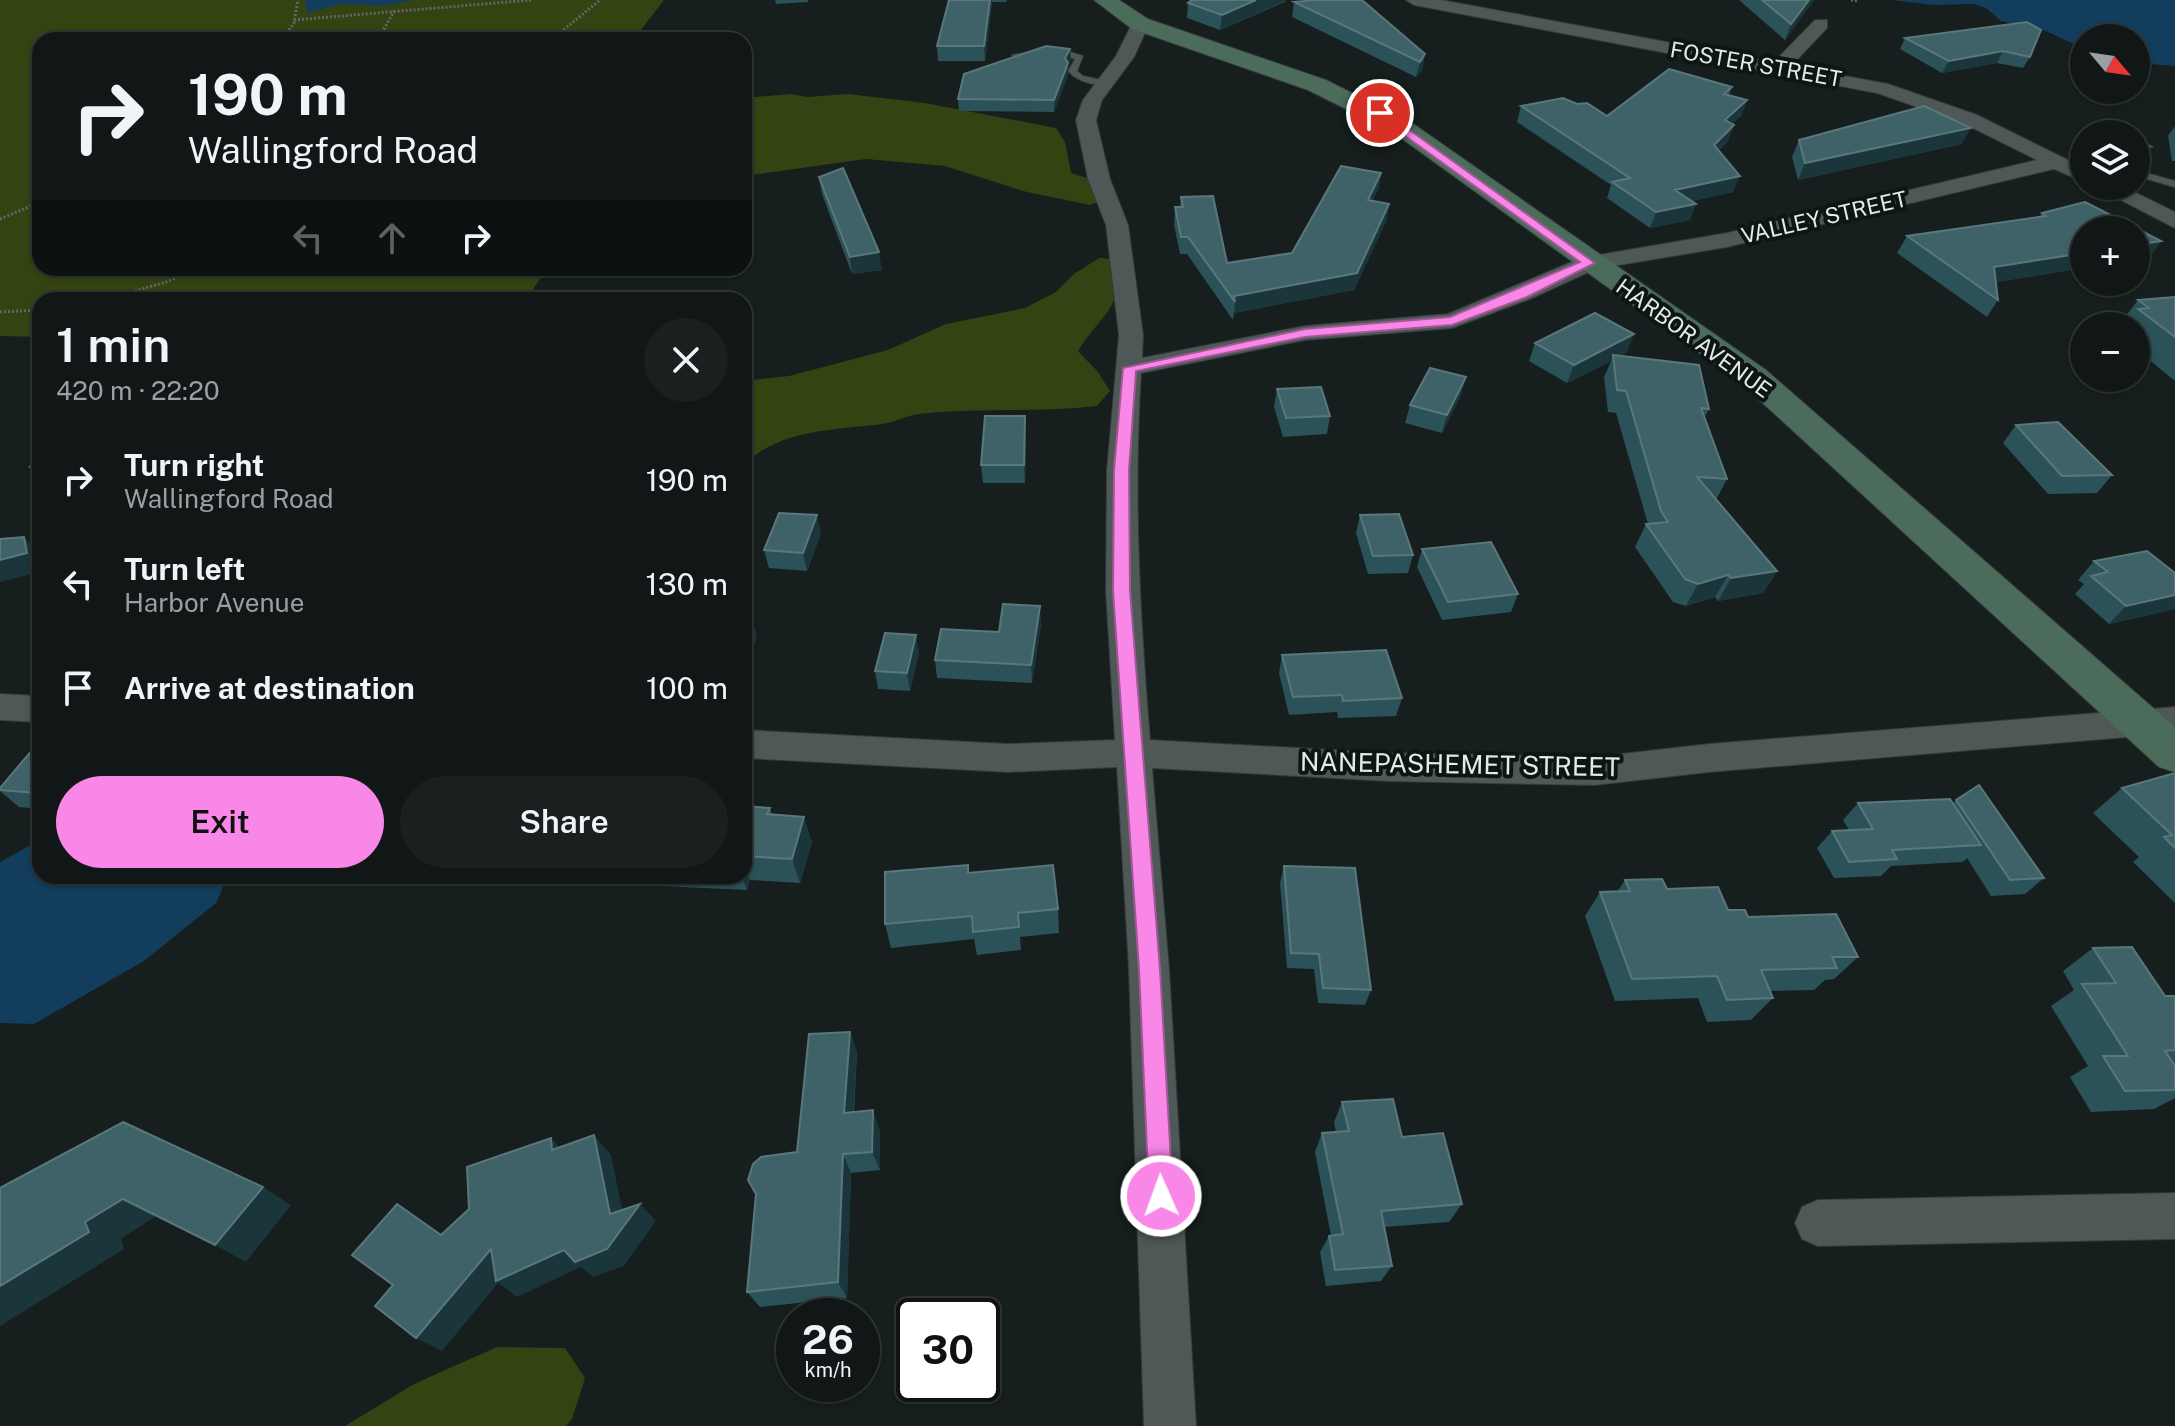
<!DOCTYPE html>
<html lang="en">
<head>
<meta charset="utf-8">
<style>
	:root { --surface:#101716; --page:#19201f; --text:#f1f3f6; --muted:#9c9fa1; --line:#303635; --accent:#f987e8 }
	body { margin:0; font-family:"Public Sans",sans-serif; background:var(--page); color:var(--text); height:100vh; display:flex; flex-direction:column; font-size:30px; white-space:nowrap }
	* { box-sizing:border-box; margin:0 }
	p { font-size:26px; color:var(--muted) }
	.icon { flex:none; width:44px; height:44px; fill:none; stroke:currentColor; stroke-width:2; stroke-linecap:round; stroke-linejoin:round }
	.map { position:relative; flex:1; overflow:hidden }
	.sheet { position:absolute; left:32px; top:292px; width:720px; height:592px; display:flex; flex-direction:column; background:var(--surface); border-radius:24px; box-shadow:0 2px 6px #0004,0 0 0 2px var(--line) }
	.sheet>* { flex:none }
	.hud { position:absolute; left:32px; top:32px; width:720px; height:244px; border-radius:24px; box-shadow:0 2px 6px #0004,0 0 0 2px var(--line); background:#101716; color:var(--text); overflow:hidden }
	.needle { width:52px; rotate:119deg }
	.tools { position:absolute; left:2070px; top:24px; display:grid; gap:16px }
	.tools a { display:grid; place-items:center; width:80px; height:80px; border-radius:50%; background:var(--surface); box-shadow:0 2px 6px #0004,0 0 0 2px var(--line); font-size:40px }
	.speed { position:absolute; left:776px; top:1298px; display:flex; gap:16px; font-size:40px; font-weight:700; text-align:center }
	.speed>* { display:grid; place-content:center; width:104px; height:104px; border-radius:50%; background:var(--surface); box-shadow:0 2px 6px #0004,0 0 0 2px var(--line); line-height:1 }
	.speed small { font-size:20px; font-weight:400 }
	.speed .limit { border:4px solid #111; border-radius:12px; background:#fff; color:#111 }
	.pin { position:absolute; display:grid; place-items:center; width:68px; height:68px; color:#fff; margin:-34px; border:4px solid #fff; border-radius:50%; box-shadow:0 2px 8px #0007 }
	.me { position:absolute; width:88px; margin:-44px; rotate:358deg; stroke-linejoin:round; filter:drop-shadow(0 0 6px #0008) }
	.turn { display:flex; align-items:center; gap:28px; height:168px; padding:0 24px; font-size:36px }
	.turn .icon { width:104px; height:104px; stroke-width:2.5 }
	.turn b { display:block; font-size:56px; line-height:68px }
	.lanes { display:flex; align-items:center; height:76px; padding:0 24px; background:#0003; justify-content:center; gap:40px; direction:ltr }
	.lanes .off { opacity:.35 }
	.round { display:grid; place-items:center; flex:none; width:84px; height:84px; border-radius:42px; background:var(--page) }
	.head { display:flex; align-items:center; justify-content:space-between; height:136px; padding:0 24px }
	h1 { font-size:48px; font-weight:600; line-height:60px }
	.primary-button { display:flex; gap:16px; margin-top:auto; padding:16px 24px }
	.primary-button a { flex:1; height:92px; border-radius:48px; background:var(--accent); color:#111; font-size:32px; font-weight:600; line-height:92px; text-align:center }
	.primary-button a+a { background:var(--page); color:var(--text) }
	ul { padding:0; list-style:none }
	li { display:flex; align-items:center; gap:24px; height:104px; padding:0 24px }
	li div { flex:1 }
	li b { display:block; font-size:30px }
	li em { font-style:normal }
	.map>svg:first-child { display:block }
	.green { fill:#344312 }
	.water { fill:#123d5c }
	.lines { fill:none; stroke-linecap:round; stroke-linejoin:round }
	.service-casing { stroke:#343a3a; stroke-width:2 }
	.minor-casing { stroke:#343a3a; stroke-width:2 }
	.secondary-casing { stroke:#343a3a; stroke-width:2 }
	.path { stroke:#606867; stroke-width:3; stroke-dasharray:2 2; stroke-linecap:butt }
	.service { fill:#4e5856; fill-rule:evenodd }
	.minor { fill:#4e5856; fill-rule:evenodd }
	.secondary { fill:#4c6c5b; fill-rule:evenodd }
	.wall { fill:#2b5159 }
	.shaded-wall { fill:#1a363a }
	.building { fill:#3f6268; stroke:#59777c; stroke-width:2 }
	.route { fill:#f987e8; stroke:#a25897; stroke-width:2 }
	.labels { text-anchor:middle; dominant-baseline:central; stroke-width:8; stroke-linejoin:round; paint-order:stroke }
	.far-street-label { font-size:22px; fill:#e4eae9; stroke:#0d1614 }
	.street-label { font-size:26px; fill:#e4eae9; stroke:#0d1614 }
</style>
</head>
<body>
<div class="map">
<svg width="2175" height="1426" viewBox="0 0 2175 1426">
	<rect width="100%" height="100%" fill="#161f1d"/>
	<!-- green -->
	<path class="green" d="M0 0H664L633 40H40V268H547L526 300H40V337L0 336Z
		M791 94 807 97 848 94 925 103 1056 128 1065 142 1071 173 1093 180 1099 202 1090 205 1027 192 945 166 866 159 744 176V98Z
		M1099 258 1115 259C1124 311 1102 312 1078 351L1098 372 1110 391 1097 406C1037 413 978 407 918 414 906 416 895 422 882 424 837 430 778 429 744 465V381L789 376 888 350 946 324 1025 308 1056 292 1074 274Z
		M497 1347 565 1348 585 1378 572 1419 566 1426H345L414 1384Z"/>
	<!-- water -->
	<path class="water" d="M305 0H413L384 6 342 4 307 13Z
		M1892 0H2175V66L2136 63V38H2084V49L2046 31 2001 21 1986 8 1973 4 1934 5Z
		M40 840V876H228L216 903 144 961 34 1024 0 1023V862Z"/>
	<g class="lines">
		<defs>
			<path id="service" d="M1057 48 1083 56 1077 71 1083 76 1111 82C1098 88 1078 82 1068 71L1075 59 1057 53 1016 58 1012 55Z
				M2136 145 2148 144 2153 147 2136 151Z
				M2136 170 2175 181V187L2136 176Z"/>
			<path id="minor" d="M1406 0H1441L1774 62 1815 20H1827V28L1791 66 1888 84 1977 115 2084 168V182L2054 169 1727 247 1595 269 1530 299 1452 328 1305 340 1141 373C1133 497 1140 617 1150 740L1388 753 1595 757 1709 744 2175 707V733L1709 772 1595 785 1388 781 1152 768 1169 969 1196 1426H1144L1129 969 1117 767 1008 772 744 758V730L1008 744 1115 740 1106 591 1107 470 1119 335 1106 225 1088 179 1076 120 1083 100 1116 56 1134 20 1140 19 1149 24 1134 57 1102 100 1096 120 1110 179 1128 225 1143 335 1142 358 1305 326 1448 314 1581 258 1727 233 2037 160 1963 123 1877 93 1414 5Z
				M2094 186H2122L2175 212V228Z
				M0 694 40 696V722L0 720Z
				M2175 1193V1239L1818 1246 1802 1239 1795 1223 1802 1207 1818 1200Z"/>
			<path id="secondary" d="M1094 0H1119L1148 19 1326 80 1412 123 1766 370 2175 727V772L2159 767 1742 384 1394 133 1308 90 1132 29Z"/>
		</defs>
		<!-- service casing -->
		<use href="#service" class="service-casing"/>
		<!-- minor casing -->
		<use href="#minor" class="minor-casing"/>
		<!-- secondary casing -->
		<use href="#secondary" class="secondary-casing"/>
		<!-- path -->
		<path class="path" d="M1851 0 1859 1
			M294 20 531 0
			M282 40 294 23 298 0
			M378 40 394 11
			M551 40 600 0
			M0 219 40 202
			M104 300 166 282 198 268
			M0 312 40 310"/>
		<!-- service -->
		<use href="#service" class="service"/>
		<!-- minor -->
		<use href="#minor" class="minor"/>
		<!-- secondary -->
		<use href="#secondary" class="secondary"/>
	</g>
	<!-- wall -->
	<path class="wall" d="M775 0H808V2L776 4Z
		M949 0H1007L1006 2H992L985 61H938L937 46Z
		M1739 0H1814L1785 40Z
		M1287 1 1220 30 1187 18 1188 3Z
		M1294 2 1425 54 1422 70 1416 77 1292 17Z
		M2041 30 2030 57 2023 68 1997 63 1942 73 1900 49 1905 38Z
		M1070 49 1071 61 1068 65V75L1054 112 959 111 958 99Z
		M1732 87 1729 95 1747 100 1741 116 1732 124 1728 141 1719 150 1733 192 1692 201 1690 220 1650 228 1607 198 1611 185 1517 122 1521 106 1607 116Z
		M2175 126V161H2172L2168 136Z
		M1799 140 1962 144 1798 180 1792 157Z
		M1381 173 1378 190 1372 201 1389 204 1386 221 1354 290 1234 313 1233 320 1187 254H1180L1174 225 1175 207H1180L1181 197 1227 263 1292 253Z
		M819 177 882 270 852 274 822 194Z
		M2085 202 2161 241 2149 258 2136 260V230H2084V268L1996 282 1998 300 1987 317 1897 253 1907 236 2040 216 2042 213Z
		M2175 297V381L2136 349V326H2118L2138 300Z
		M1535 343 1627 352 1620 356 1709 409 1704 418 1727 479 1716 500 1777 571 1763 593 1718 601 1715 597 1686 606 1673 602 1635 547 1646 524H1648L1616 413 1608 412 1604 377 1611 361 1567 383 1529 361Z
		M1277 389 1330 416 1327 434 1283 437 1274 407Z
		M1461 395 1442 433 1405 423 1410 405Z
		M2016 425 2112 475 2097 493 2048 494 2003 443Z
		M1026 434 1025 483H983L981 465Z
		M1360 515 1413 555 1408 573 1368 574 1356 533Z
		M821 533 807 571 769 568 764 550Z
		M1422 549 1518 594 1511 612 1442 620 1417 567Z
		M2094 561 2175 573V609L2109 624 2075 594 2084 584 2078 580Z
		M1041 624 1032 683 937 678 935 660 999 632Z
		M919 653 910 691 878 689 875 671Z
		M1282 655 1402 698 1396 716 1338 718 1337 712 1289 715 1279 673Z
		M40 742V809L19 807 0 791V788Z
		M2175 773V903L2133 862 2139 857 2093 813 2122 788Z
		M1956 800 2044 878 2025 894 1991 896 1967 858 1963 862 1891 866 1881 876 1834 878 1817 848 1832 831 1849 830 1843 820 1858 803H1953Z
		M744 806 770 808 772 814 812 842 800 883 750 880 747 890 575 882 571 876H744Z
		M968 865 969 873 1058 909 1059 933 1020 937 1021 950 977 955 974 939 891 948 885 924Z
		M1284 866 1371 990 1365 1005 1318 1003 1314 969 1287 968 1280 883Z
		M1625 880 1667 889 1858 957 1834 979 1825 980 1814 990 1770 991 1773 998 1751 1020 1707 1022 1698 998 1615 1001 1585 916 1600 892H1617Z
		M2093 948 2165 996H2175V1098L2154 1109 2091 1112 2070 1077 2088 1066 2051 1006 2074 990 2063 971Z
		M850 1032 857 1053 854 1112 880 1130V1170L851 1173 847 1298 760 1307 747 1292 756 1194 797 1152Z
		M1342 1102 1402 1137 1462 1204 1449 1222 1384 1227 1392 1266 1381 1281 1326 1286 1320 1252 1329 1236H1331L1315 1152 1322 1133 1336 1132 1334 1122Z"/>
	<!-- shaded-wall -->
	<path class="shaded-wall" d="M990 0H992L985 61 984 46Z
		M1256 0H1287L1220 30 1222 15Z
		M1809 0H1814L1785 40 1791 24Z
		M1070 49 1071 61 1068 65V75L1054 112V100L1065 58Z
		M2003 51 1997 63 1942 73 1949 61Z
		M1425 54 1422 70 1416 77 1420 62Z
		M1747 100 1741 116 1719 135 1725 120Z
		M1734 125 1728 141 1708 161 1714 145Z
		M1971 128 1962 144 1798 180 1805 163Z
		M1381 173 1378 190 1365 218 1368 200Z
		M1740 176 1733 192 1668 206 1675 190Z
		M1389 204 1386 221 1354 290 1234 313 1235 302 1234 296Z
		M1696 204 1690 220 1650 228 1656 212Z
		M2161 241 2149 258 2136 260V245Z
		M879 252 882 270 852 274 850 257Z
		M2084 253V268L1983 284 1994 267Z
		M1634 334 1627 352 1614 359 1613 355 1611 361 1567 383 1574 365Z
		M1466 377 1461 395 1442 433 1447 415Z
		M1025 416 1026 434 1025 483 1024 465Z
		M40 465V479L30 467Z
		M817 515 821 533 807 571 803 553Z
		M24 537 40 554V572L0 582V560Z
		M1777 571 1763 593 1718 601 1731 578Z
		M1728 575 1715 597 1686 606 1698 584Z
		M2175 595V609L2109 624 2126 606Z
		M1040 606 1041 624 1032 683 1031 665Z
		M752 618 757 636 747 674 744 665V645Z
		M916 635 919 653 910 691 907 673Z
		M804 817 812 842 800 883 792 859Z
		M744 866 750 880 747 890 741 876H744Z
		M850 1032 857 1053 852 1132 844 1113Z
		M873 1110 880 1130V1170L872 1152Z
		M594 1135 611 1155 625 1224 640 1204 656 1221 624 1266 593 1277 581 1267 517 1297 498 1283 442 1351 416 1338 491 1249 610 1214Z
		M551 1138 569 1157 552 1150Z
		M843 1154 851 1173 847 1298 838 1282Z
		M263 1187 291 1205 246 1262 215 1245Z
		M123 1199 156 1216 121 1239 124 1249 0 1326V1286L85 1222Z"/>
	<!-- building -->
	<path class="building" d="M949 0H990L984 46H937Z
		M1192 0H1256L1222 15 1188 3Z
		M1315 0H1362L1425 54 1420 62 1294 2Z
		M1762 0H1809L1791 24Z
		M2027 22 2041 30 2030 57 2003 51 1949 61 1905 38Z
		M1046 46 1070 49 1065 58 1068 63 1054 100 958 99 964 74Z
		M1669 69 1732 87 1724 94 1747 100 1725 120 1734 125 1714 145 1740 176 1675 190 1696 204 1656 212 1612 182 1630 178 1521 106 1563 98 1577 104 1587 103 1607 116Z
		M1924 106 1971 128 1805 163 1799 140Z
		M1341 166 1381 173 1368 200 1389 204 1357 273 1234 296 1235 302 1188 237H1181L1175 207H1183L1181 197 1213 196 1227 263 1292 253Z
		M843 168 879 252 850 257 819 177Z
		M2085 202 2161 241 2136 245V230H2084V253L1994 267 1998 300 1907 236 2046 216 2042 213Z
		M2175 297V337L2138 309 2149 308 2138 300Z
		M1595 313 1634 334 1574 365 1535 343Z
		M1613 355 1699 365 1709 409 1701 408 1727 479 1697 477 1777 571 1731 578 1728 575 1698 584 1685 579 1646 524 1668 522 1661 511 1626 391 1617 390Z
		M1430 368 1466 377 1447 415 1410 405Z
		M1321 387 1330 416 1286 418 1277 389Z
		M985 416H1025L1024 465H981Z
		M2058 422 2112 475 2062 476 2016 425Z
		M40 445V465L30 467Z
		M779 513 817 515 803 553 764 550Z
		M1399 514 1413 555 1373 556 1360 515Z
		M24 537 27 553 0 560V539Z
		M1491 542 1518 594 1448 602 1422 549Z
		M2147 551 2175 573V595L2126 606 2091 576 2108 572 2094 561Z
		M1003 604 1040 606 1031 665 935 660 941 629 999 632Z
		M744 618H752L744 645Z
		M885 633 916 635 907 673 875 671Z
		M1386 650 1402 698 1343 701 1342 695 1293 697 1282 655Z
		M39 742 40 790 37 793 0 790V788Z
		M2175 773V848L2164 837 2172 835 2122 788Z
		M1979 785 2044 878 2010 880 1956 800Z
		M1950 799 1981 845 1892 850 1897 859 1849 862 1832 831 1873 829 1858 803Z
		M744 806 770 808 767 814 804 817 792 859 744 856Z
		M968 865V873L1053 865 1058 909 1018 913 1019 927 973 932 972 916 885 924V872Z
		M1284 866 1355 868 1371 990 1323 988 1319 954 1291 953Z
		M1662 879 1667 889 1718 887 1728 910H1745L1748 917 1836 914 1858 957H1832L1837 968 1761 970 1773 998 1727 1000 1717 976 1632 979 1600 892 1630 891 1625 880Z
		M2132 947 2165 996H2175V1050L2165 1051 2175 1066V1090L2125 1091 2103 1056H2128L2082 984 2116 983 2093 948Z
		M850 1032 844 1113 873 1110 872 1152 843 1154 838 1282 747 1292 756 1194 748 1180 753 1164 761 1157 797 1152 809 1034Z
		M1393 1099 1402 1137 1443 1133 1462 1204 1381 1211 1392 1266 1335 1270 1329 1236 1343 1234 1322 1133 1349 1131 1342 1102Z
		M123 1122 263 1187 215 1245 123 1199 85 1222 89 1232 0 1286V1188Z
		M594 1135 610 1214 640 1204 607 1249 575 1262 564 1250 496 1281 491 1249 416 1338 375 1306 393 1285 352 1255 397 1204 441 1235 469 1209 467 1167 551 1138 552 1150Z"/>
	<!-- route -->
	<path class="route" d="M1376 111H1383L1595 263 1527 297 1452 325 1305 337 1136 371 1129 470 1130 591 1160 969 1173 1196 1169 1205 1161 1209 1152 1205 1149 1196 1139 969 1113 591 1114 470 1123 368 1305 329 1450 317 1580 262 1376 115Z"/>
	<g class="labels">
		<!-- far-street labels -->
		<g class="far-street-label">
			<text transform="translate(1756 64) rotate(10)">FOSTER STREET</text>
			<text transform="translate(1824 217) rotate(-13)">VALLEY STREET</text>
			<text transform="translate(1694 338) rotate(36)">HARBOR AVENUE</text>
		</g>
		<!-- street labels -->
		<g class="street-label">
			<text transform="translate(1460 764) rotate(1)">NANEPASHEMET STREET</text>
		</g>
	</g>
</svg>
<div class="tools">
<a><svg class="needle" viewBox="-14 -14 28 28"><path d="M0-13l5 13h-10z" fill="#e53935"/><path d="M0 13l5-13h-10z" fill="#9c9fa1"/></svg></a>
<a><svg class="icon" aria-label="layers" viewBox="0 0 24 24"><path d="M12 4l9 5-9 5-9-5zM3 14l9 5 9-5"/></svg></a>
<a>+</a>
<a>−</a>
</div>
<div class="speed"><div>26<small>km/h</small></div><div class="limit">30</div></div>
<div class="pin" style="left:1380px;top:113px;background:#d93025"><svg class="icon" aria-label="arrive" viewBox="0 0 24 24"><path d="M6 21V4h12l-3 4 3 4H6"/></svg></div>
<svg class="me" style="left:1161px;top:1196px" viewBox="-20 -20 40 40"><circle r="17" fill="#f987e8" stroke="#fff" stroke-width="3"/><path d="M0-11L8 9 0 5-8 9z" fill="#fff"/></svg>
<div class="hud">
<div class="turn"><svg class="icon" aria-label="right" viewBox="0 0 24 24"><path d="M7 20v-9h11M14 6l5 5-5 5"/></svg><div><b>190 m</b>Wallingford Road</div></div>
<div class="lanes"><svg class="icon off" aria-label="left" viewBox="0 0 24 24"><path d="M17 20v-9H6M10 6l-5 5 5 5"/></svg><svg class="icon off" aria-label="ahead" viewBox="0 0 24 24"><path d="M12 20V5M6 11l6-6 6 6"/></svg><svg class="icon" aria-label="right" viewBox="0 0 24 24"><path d="M7 20v-9h11M14 6l5 5-5 5"/></svg></div>
</div>
<section class="sheet">
<div class="head"><div><h1>1 min</h1><p>420 m · 22:20</p></div><a class="round"><svg class="icon" aria-label="close" viewBox="0 0 24 24"><path d="M6 6l12 12M18 6L6 18"/></svg></a></div>
<ul>
<li><svg class="icon" aria-label="right" viewBox="0 0 24 24"><path d="M7 20v-9h11M14 6l5 5-5 5"/></svg><div><b>Turn right</b><p>Wallingford Road</p></div><em>190 m</em></li>
<li><svg class="icon" aria-label="left" viewBox="0 0 24 24"><path d="M17 20v-9H6M10 6l-5 5 5 5"/></svg><div><b>Turn left</b><p>Harbor Avenue</p></div><em>130 m</em></li>
<li><svg class="icon" aria-label="arrive" viewBox="0 0 24 24"><path d="M6 21V4h12l-3 4 3 4H6"/></svg><div><b>Arrive at destination</b></div><em>100 m</em></li>
</ul>
<div class="primary-button"><a>Exit</a><a>Share</a></div>
</section>
</div>
</body>
</html>
